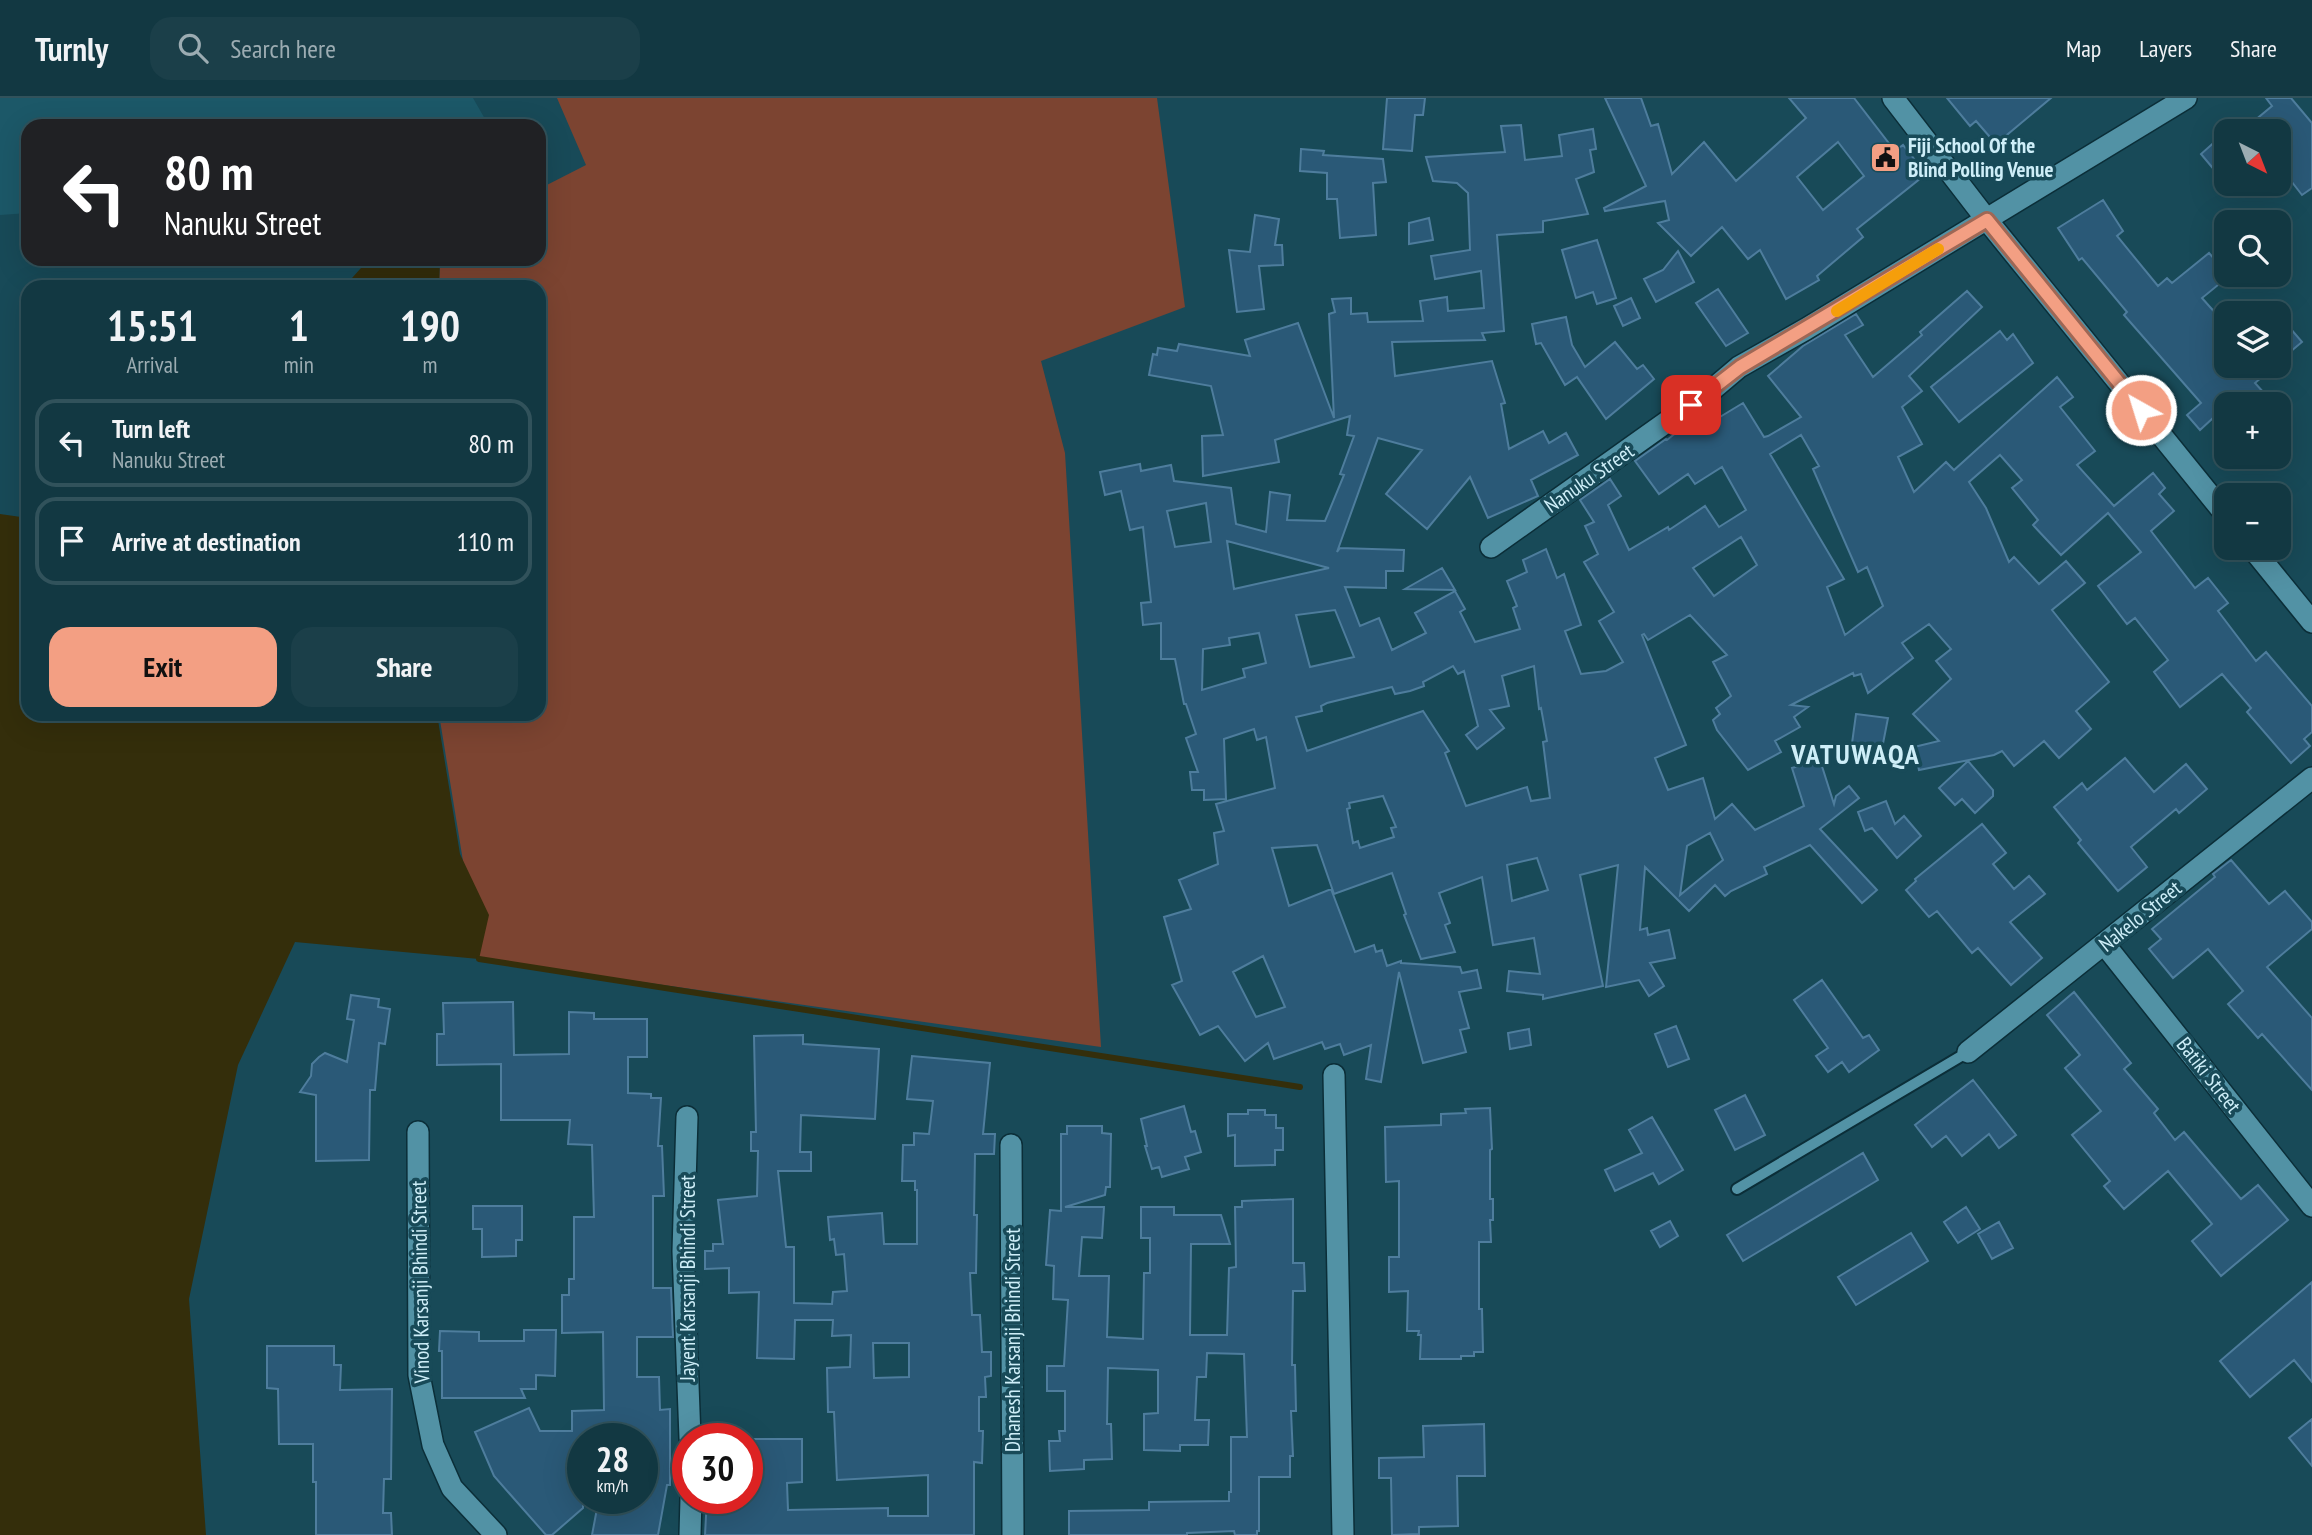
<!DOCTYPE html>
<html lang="en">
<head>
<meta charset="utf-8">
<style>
	:root { --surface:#123842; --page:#1b3f49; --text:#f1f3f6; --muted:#9cacb2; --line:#31525b; --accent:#f39f83 }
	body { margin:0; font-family:"PT Sans Narrow",sans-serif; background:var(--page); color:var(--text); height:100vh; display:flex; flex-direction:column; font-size:26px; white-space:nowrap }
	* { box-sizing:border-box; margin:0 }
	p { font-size:23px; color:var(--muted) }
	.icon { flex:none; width:38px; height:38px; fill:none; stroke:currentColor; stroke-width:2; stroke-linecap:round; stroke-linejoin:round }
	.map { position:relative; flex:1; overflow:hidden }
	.drawer { position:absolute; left:21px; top:182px; width:525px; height:441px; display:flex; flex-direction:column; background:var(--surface); border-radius:21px; box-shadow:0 7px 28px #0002,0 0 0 2px var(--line) }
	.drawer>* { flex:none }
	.banner { position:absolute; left:21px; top:21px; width:525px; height:147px; border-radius:21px; box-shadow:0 7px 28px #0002,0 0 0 2px var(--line); background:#202124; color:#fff; overflow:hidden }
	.needle { width:46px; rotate:138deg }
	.tools { position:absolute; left:2214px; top:21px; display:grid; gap:14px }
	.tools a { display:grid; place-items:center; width:77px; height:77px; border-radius:14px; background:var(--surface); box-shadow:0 7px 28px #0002,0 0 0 2px var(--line); font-size:35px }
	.speed { position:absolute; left:567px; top:1325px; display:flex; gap:14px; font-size:35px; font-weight:700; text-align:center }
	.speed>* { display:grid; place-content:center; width:91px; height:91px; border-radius:50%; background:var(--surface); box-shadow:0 7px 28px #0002,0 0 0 2px var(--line); line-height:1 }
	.speed small { font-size:18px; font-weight:400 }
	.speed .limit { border:10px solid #d22; background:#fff; color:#111 }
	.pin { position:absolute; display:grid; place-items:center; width:60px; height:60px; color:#fff; margin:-30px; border-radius:14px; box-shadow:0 4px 10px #0006 }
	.me { position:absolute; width:77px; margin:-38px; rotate:321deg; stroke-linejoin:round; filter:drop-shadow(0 0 5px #0008) }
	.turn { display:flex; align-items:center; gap:24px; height:147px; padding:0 28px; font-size:32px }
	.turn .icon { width:91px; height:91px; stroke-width:2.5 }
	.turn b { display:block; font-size:49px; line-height:60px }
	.eta { display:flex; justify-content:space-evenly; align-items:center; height:119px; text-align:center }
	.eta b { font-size:42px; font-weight:600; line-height:49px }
	.primary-button { display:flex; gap:14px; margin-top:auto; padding:14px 28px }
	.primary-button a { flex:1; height:80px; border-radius:21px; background:var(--accent); color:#111; font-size:28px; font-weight:600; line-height:80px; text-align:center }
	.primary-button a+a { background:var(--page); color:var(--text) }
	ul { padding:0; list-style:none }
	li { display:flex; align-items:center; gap:21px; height:88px; margin:0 14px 10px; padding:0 14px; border:4px solid var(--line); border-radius:21px }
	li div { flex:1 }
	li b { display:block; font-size:26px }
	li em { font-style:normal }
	header { display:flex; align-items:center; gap:42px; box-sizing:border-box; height:98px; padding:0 35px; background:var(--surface); border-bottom:2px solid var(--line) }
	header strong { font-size:33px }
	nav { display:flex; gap:38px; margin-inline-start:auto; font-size:24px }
	.search { width:490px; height:63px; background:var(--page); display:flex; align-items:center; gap:18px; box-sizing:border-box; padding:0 24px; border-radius:21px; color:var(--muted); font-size:26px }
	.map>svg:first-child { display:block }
	.built { fill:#1c5868 }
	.green { fill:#7c4431 }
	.water { fill:#342e0b }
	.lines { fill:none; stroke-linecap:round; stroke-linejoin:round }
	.stream { stroke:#342e0b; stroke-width:6 }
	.building { fill:#2a5977; stroke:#4e7d9d; stroke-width:2; fill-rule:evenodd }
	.lane-casing { stroke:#0b2e38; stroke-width:14 }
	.street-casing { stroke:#0b2e38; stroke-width:24 }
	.lane { stroke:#5292a5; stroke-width:10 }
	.street { stroke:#5292a5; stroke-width:21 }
	.route-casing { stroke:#9e6755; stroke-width:18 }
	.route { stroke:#f39f83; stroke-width:12 }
	.slow { stroke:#f59e0b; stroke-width:12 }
	.labels { text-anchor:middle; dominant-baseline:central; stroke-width:7; stroke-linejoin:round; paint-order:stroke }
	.poi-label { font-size:21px; font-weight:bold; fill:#ceeef8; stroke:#184a58; text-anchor:start }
	.street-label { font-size:21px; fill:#ceeef8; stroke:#184a58 }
	.district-label { font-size:28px; font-weight:bold; letter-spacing:2px; fill:#ceeef8; stroke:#184a58 }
</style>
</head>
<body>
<header>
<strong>Turnly</strong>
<div class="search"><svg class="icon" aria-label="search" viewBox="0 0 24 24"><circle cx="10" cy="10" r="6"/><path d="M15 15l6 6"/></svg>Search here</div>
<nav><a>Map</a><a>Layers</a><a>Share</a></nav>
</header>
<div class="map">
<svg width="2312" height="1437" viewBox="0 0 2312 1437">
	<rect width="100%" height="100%" fill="#184a58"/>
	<!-- built -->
	<path class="built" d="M0 0H473L489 28H28V115L0 117Z"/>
	<!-- green -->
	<path class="green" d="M557 0H1157L1185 209 1041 263 1065 355 1101 949 479 861 439 616H539V189H439L440 161H539V91L586 67Z"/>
	<!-- water -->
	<path class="water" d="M369 161H440L439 189H344Z
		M0 416 28 420V616H437L460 756 489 817 479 861 295 844 238 967 189 1201 206 1437H0Z"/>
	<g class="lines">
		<!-- stream -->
		<path class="stream" d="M479 861 1300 989"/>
	</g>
	<!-- building -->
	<path class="building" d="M1387 0H1425L1423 17H1415L1412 53 1383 51Z
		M1605 0H1641L1651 28 1658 26 1672 76 1704 44 1736 83 1806 20 1789 0H1854L1895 53 1903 47 1926 76 1857 131 1863 139 1817 178 1819 182 1786 201 1760 152 1748 161 1722 129 1691 158 1658 125 1669 122 1665 103 1605 113 1604 110 1646 88ZM1838 44 1864 78 1823 112 1797 79Z
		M1947 0H2051L1996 46 1976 23 1970 28Z
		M2266 0H2291L2312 25V90L2302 97 2278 66V33H2242L2272 8Z
		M1521 27 1525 62 1562 58 1559 37 1593 31 1596 51 1590 52 1594 74 1576 81 1588 116 1543 123V134L1497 137 1504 233 1482 235 1485 242 1392 244 1395 278 1492 263 1505 305 1501 306 1509 351 1543 333 1549 345 1566 335 1578 357 1531 382 1538 398 1488 420 1470 379 1427 431 1386 396 1422 352 1378 340 1337 454 1340 450 1404 452 1403 473H1386V490L1345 489 1360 528 1379 520 1392 552 1426 535 1415 515 1455 493 1465 511 1460 514 1475 544 1520 531 1513 510 1517 508 1507 483 1527 474 1523 462 1546 451 1557 480 1564 476 1581 527 1565 533 1581 576 1606 573 1623 564 1599 523 1614 514 1584 464 1598 456 1585 428 1594 424 1580 402 1610 381 1621 398 1608 407 1629 452 1668 429 1669 432 1705 408 1719 429 1746 412 1722 369 1695 386 1688 376 1659 396 1635 363 1666 341 1667 342 1692 322 1700 331 1743 305 1764 339 1768 338 1801 319 1768 278 1803 248 1856 216 1863 227 1845 237 1873 279 1922 237 1920 234 1967 193 1982 209 1909 278 1922 293 1902 309 1922 346 1898 359 1914 394 1946 364 1954 372 2057 279 2073 299 2060 309 2095 353 2077 367 2114 408 2153 375 2165 390 2159 396 2174 413 2151 433 2195 490 2208 480 2228 505 2218 513 2256 563 2266 554 2312 608V634L2304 641 2310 648 2291 665 2247 614 2251 610 2222 576 2180 609 2154 574 2168 562 2135 520 2127 526 2098 488 2141 454 2108 415 2061 457 2033 427 2038 422 2012 390 2022 382 2000 357 1969 384 1986 410 2009 464 2014 459 2039 486 2066 463 2085 485 2052 512 2109 584 2076 613 2091 631 2059 660 2044 643 2014 668 2002 653 1994 657 1919 672 1914 649 1939 643 1913 616 1951 581 1936 563 1951 551 1929 526 1902 545 1913 560 1868 595 1861 576 1854 578 1853 575 1791 607 1808 609 1794 619 1800 629 1775 643 1781 654 1748 672 1717 632 1713 622 1720 616 1716 610 1731 598 1713 564 1727 557 1690 517 1648 542 1644 536 1642 537 1686 647 1655 660 1668 692 1703 680 1715 721 1732 706 1755 732 1804 708 1792 670 1820 662 1834 706 1836 698 1849 688 1859 700 1820 731 1877 792 1862 805 1810 747 1764 769 1767 776 1731 793 1725 798 1715 787 1689 813 1645 769 1640 832 1647 830 1648 837 1669 832 1675 860 1650 865 1664 888 1649 898 1639 882 1606 889 1618 767 1580 777 1603 888 1543 901V897L1507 893 1509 873 1540 876 1534 840 1493 847 1482 779 1439 795 1450 825 1445 827 1455 854 1421 861 1404 817 1406 816 1392 775 1334 796 1317 747 1272 750 1289 808 1331 791 1355 854 1374 847 1376 854 1382 852 1387 868 1401 863V865L1460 869 1462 875 1477 872 1481 890 1459 894 1469 930 1460 932 1466 954 1423 965 1399 874 1381 984 1366 981 1371 947 1344 957 1340 946 1325 951 1322 944 1274 961 1268 945 1245 963 1218 928 1200 937 1172 887 1182 883 1164 819 1191 811 1179 782 1218 766 1214 735 1224 733 1216 706 1275 690 1266 639 1257 642 1254 631 1224 641 1226 701 1204 702V692H1192L1190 674H1198L1186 640 1196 636 1186 606H1184L1175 561H1161V525L1143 527 1141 505 1151 504 1143 429 1130 432 1121 393 1105 397 1100 374 1140 366 1141 373 1171 367 1174 383 1231 390 1236 426 1266 434 1270 394 1290 397 1287 422 1325 423 1344 377 1340 376 1354 338 1347 337 1350 318 1275 342 1279 364 1203 378 1202 338 1223 337 1211 288 1149 277 1153 256 1157 257 1158 250 1177 253 1179 246 1250 258 1245 242 1298 225 1334 320 1329 216 1335 214 1332 201 1351 200V216L1367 215 1368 224 1423 223 1420 203 1447 199 1448 213 1484 210 1481 173 1435 181 1431 158 1470 152 1468 95 1457 85 1433 83 1426 59 1505 54 1501 28ZM1801 337 1819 368 1813 371 1858 474 1867 469 1883 508 1845 537 1827 489 1844 481 1770 356ZM1206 405 1211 444 1175 449 1167 413ZM1741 439 1757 467 1714 498 1693 470ZM1227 443 1325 469 1329 470 1234 491ZM1335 512 1354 559 1310 569 1296 517ZM1259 535 1266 565 1243 571 1245 579 1202 592 1203 551 1230 547 1229 540ZM1453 568 1458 576 1464 573 1478 628 1466 637 1477 651 1504 630 1490 612 1509 608 1502 578 1534 568 1539 611 1541 610 1547 643 1543 644 1550 700 1531 703 1527 689 1466 708 1445 655 1449 653 1423 613 1307 653 1296 619 1322 613 1321 608 1327 605 1392 589 1395 596 1410 593 1424 588 1423 584ZM1383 698 1396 729 1391 730 1394 739 1360 750 1358 743 1353 745 1347 711 1350 710 1349 705ZM1710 735 1723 762 1680 797 1687 748ZM1537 760 1548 792 1512 803 1507 767ZM1263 858 1285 909 1256 919 1233 874Z
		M2218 41 2226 51V86L2201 56Z
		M1301 51 1324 53 1323 57 1383 61 1386 84 1373 85 1376 137 1340 140 1337 101H1327V75L1300 73Z
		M2103 102 2123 133 2117 138 2158 188 2167 180 2172 185 2209 155 2229 178 2202 200 2226 227V268H2275L2255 285 2274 306H2226V335L2213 320 2200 332 2187 317 2201 305 2124 217 2127 214 2082 160 2079 162 2058 130Z
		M1255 117 1279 121 1275 147H1282L1283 167 1259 168 1264 211 1237 214 1229 152 1250 154Z
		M1429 120 1433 142 1409 146V125Z
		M1597 142 1616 200 1597 206 1593 194 1576 200 1562 152Z
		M1678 153 1694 184 1656 204 1644 181 1663 172Z
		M1718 191 1748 235 1726 248 1696 205Z
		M1631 200 1640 220 1623 228 1614 208Z
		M2278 216 2302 244 2278 264Z
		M1566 219 1572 247 1585 269 1615 244 1637 271 1643 267 1654 281 1606 321 1577 279 1565 287 1541 245 1536 246 1532 226Z
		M2000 233 2007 242 2013 236 2033 265 1959 324 1931 289Z
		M1442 470 1455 492 1405 491Z
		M1856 616 1888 620 1879 666 1850 660Z
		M2125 660 2154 694 2186 666 2207 691 2179 715 2176 711 2131 749 2147 769 2118 793 2078 745 2081 742 2054 709 2082 685 2087 692Z
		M1968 663 1993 692V698L1975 715 1962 701 1955 707 1939 690Z
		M1886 703 1895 726 1904 718 1921 738 1897 760 1872 730 1865 733 1858 714Z
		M1982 726 2006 755 1993 766 2014 791 2029 778 2045 796 2010 824 2042 860 2011 887 1978 850 1972 855 1937 813 1929 819 1906 792 1916 783 1915 781Z
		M2231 762 2269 806 2285 793 2312 824V831L2267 869 2312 920V992L2262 936 2258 940 2228 906 2243 893 2208 851 2173 880 2149 851 2161 841 2152 831 2215 779 2213 776Z
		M1822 882 1863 940 1869 937 1879 952 1849 974 1842 964 1828 974 1816 958 1828 950 1794 902Z
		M2074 894 2131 965 2124 971 2158 1011 2154 1015 2175 1042 2184 1034 2241 1101 2258 1087 2288 1122 2221 1178 2192 1143 2212 1126 2168 1073 2124 1111 2104 1088 2110 1083 2072 1037 2101 1013 2065 970 2080 957 2047 917Z
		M351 897 379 901 378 909 390 911 385 946 379 945 375 992H370L369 1062 316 1063V997L300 994 311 978 312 966 319 959 325 955 347 964 354 922 347 921Z
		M513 904 514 957 569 956V914L594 915V921H647V959H628V995L651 996V1000H661L658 1048H662L664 1098H653V1190H671L673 1239H637V1279H659L660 1312 670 1311V1387H667L658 1437H592L599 1400H642V1340H583V1410L552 1437H546L494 1378 475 1334 529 1310 540 1333H572V1313L604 1312 603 1234 562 1235V1197H569V1181H574V1119H594L592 1047 568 1046 570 1022H501V966L437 967V936H444L443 905Z
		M1676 928 1689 961 1668 969 1655 936Z
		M1529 931 1531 947 1510 951 1508 935Z
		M803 937V946L879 951 875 1021 801 1017 800 1054H811V1073H778L786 1149H794V1205L832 1206 833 1194 847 1193 844 1156 836 1157 834 1141 830 1142 828 1119 882 1115 884 1146H917V1092H915V1083H902L903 1047H914V1035L929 1036 933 1003 907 1001 912 958 990 965 983 1036H995L994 1056H975L974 1117H977L976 1175H970L972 1217H980L982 1254H991V1278L985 1279 986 1299H979V1333H983L982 1365 974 1364V1437H705L707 1400H747V1341H802V1384L787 1385 788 1412 888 1410V1418H928V1377L837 1382 834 1314H828L827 1270 850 1269 851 1237 832 1238 833 1222H795L794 1261 757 1260 759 1194 729 1195V1170L705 1171V1153H713V1146H723L718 1102 757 1098 758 1053H751V1034H756L754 938ZM873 1245H909V1279L874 1280Z
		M1973 982 2016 1037 1999 1050 1989 1036 1962 1058 1946 1038 1932 1049 1915 1027Z
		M1745 997 1765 1037 1735 1052 1715 1012Z
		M1184 1008 1191 1034 1195 1033 1201 1054 1185 1059 1189 1071 1162 1079 1159 1069 1152 1071 1145 1048H1147L1141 1021Z
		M1490 1010 1492 1051 1490 1052V1101H1493V1122H1490L1491 1144H1479V1211H1482L1483 1254H1474V1258H1461V1261H1420L1421 1237H1418L1419 1233H1407L1408 1193 1389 1194V1159H1399V1083L1386 1084 1385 1029 1441 1027V1016L1466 1015 1465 1011Z
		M1248 1012H1265V1017H1276V1030H1283V1052H1275V1067L1235 1068V1037L1228 1038V1016H1248Z
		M1652 1019 1683 1072 1659 1086 1653 1075 1615 1093 1605 1072 1642 1055 1629 1032Z
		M1067 1028H1102V1035L1111 1036 1110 1089H1106L1105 1097 1065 1109H1104L1102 1140 1082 1139 1079 1178H1109L1107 1239 1143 1241 1144 1175H1150V1140H1141V1109H1174V1117H1221L1230 1146H1191L1190 1237H1227L1229 1170 1236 1169 1235 1109H1242V1103L1293 1101V1165H1304L1305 1193H1293L1292 1267H1295L1296 1313H1291L1293 1358H1290V1379H1259V1433H1257V1437H1235L1234 1433 1187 1435V1437H1069V1413L1149 1412V1404L1229 1403V1394H1231V1339H1247L1244 1256 1207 1255 1206 1279H1197L1195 1322H1209L1208 1347H1180V1353L1144 1352V1316L1158 1315V1272L1108 1270 1107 1326H1111L1112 1361 1084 1362V1371L1050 1373 1049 1343H1060L1059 1333H1065V1293H1047V1268H1064L1068 1202 1053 1201 1054 1168 1046 1167 1050 1112 1061 1113V1036H1067Z
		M1863 1055 1878 1082 1743 1163 1727 1137Z
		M473 1108H522V1142H516V1158L482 1159V1131H473Z
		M1966 1109 1980 1131 1958 1145 1944 1124Z
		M1670 1123 1678 1138 1660 1149 1651 1133Z
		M1999 1124 2013 1150 1992 1161 1978 1136Z
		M1911 1135 1928 1163 1856 1207 1838 1179Z
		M2312 1184V1284L2294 1262 2250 1299 2220 1263Z
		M524 1232H556L555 1278 536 1277V1291H521L525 1300H442V1253H439L440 1233 479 1234V1243H524Z
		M267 1248H334V1267H341L340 1292 392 1291 391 1381H384L383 1415H391L392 1437H316V1384H313V1346H279L278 1291 267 1290Z
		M2312 1321V1368L2289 1340Z
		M1484 1326 1485 1378H1457L1458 1428 1419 1429V1436L1392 1437 1391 1380H1379V1360L1424 1359 1423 1328Z"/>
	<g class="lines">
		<defs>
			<path id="lane" d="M1737 1091 1968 954"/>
			<path id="street" d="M1893 0 1987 122 2226 417
				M1491 449 1713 291 1739 269 1806 231 2186 0
				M2252 450 2312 524
				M2105 847 2312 1108
				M1968 954 2312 680
				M1334 977 1343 1437
				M687 1019 683 1153 690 1340
				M418 1034 419 1277 433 1347 452 1390 496 1437
				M1011 1047 1013 1437
				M690 1437 691 1400"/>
		</defs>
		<!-- lane casing -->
		<use href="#lane" class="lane-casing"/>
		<!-- street casing -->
		<use href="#street" class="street-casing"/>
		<!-- lane -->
		<use href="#lane" class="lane"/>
		<!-- street -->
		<use href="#street" class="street"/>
	</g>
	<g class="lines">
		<defs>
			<path id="route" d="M1691 307 1740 269 1987 122 2141 312"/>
		</defs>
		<!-- route casing -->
		<use href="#route" class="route-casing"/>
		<!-- route -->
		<use href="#route" class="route"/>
		<!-- slow -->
		<path class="slow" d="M1837 213 1938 151"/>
	</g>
	<!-- icons -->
	<defs>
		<symbol id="civic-square" viewBox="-11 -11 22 22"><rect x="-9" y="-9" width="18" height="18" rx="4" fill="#f39f83" stroke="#184a58"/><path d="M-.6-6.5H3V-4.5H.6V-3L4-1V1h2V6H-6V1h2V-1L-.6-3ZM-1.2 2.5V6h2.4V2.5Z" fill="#111"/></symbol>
	</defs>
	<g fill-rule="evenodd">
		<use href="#civic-square" x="1868" y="42" width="35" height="35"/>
	</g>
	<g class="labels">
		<!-- poi labels -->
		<g class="poi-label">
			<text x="1908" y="47">Fiji School Of the<tspan x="1908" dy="24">Blind Polling Venue</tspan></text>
		</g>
		<!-- street labels -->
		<g class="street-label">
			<text transform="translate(1589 380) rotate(-35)">Nanuku Street</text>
			<text transform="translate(2140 818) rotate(-39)">Nakelo Street</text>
			<text transform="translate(2209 977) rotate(52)">Batiki Street</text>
			<text transform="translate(687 1180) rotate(-90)">Jayent Karsanji Bhindi Street</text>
			<text transform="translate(420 1184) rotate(-91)">Vinod Karsanji Bhindi Street</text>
			<text transform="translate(1012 1242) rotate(-90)">Dhanesh Karsanji Bhindi Street</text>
		</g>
		<!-- district labels -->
		<g class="district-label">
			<text x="1856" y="655">VATUWAQA</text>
		</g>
	</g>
</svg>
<div class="tools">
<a><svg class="needle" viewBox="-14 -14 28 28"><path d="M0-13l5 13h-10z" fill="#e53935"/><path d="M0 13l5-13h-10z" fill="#9cacb2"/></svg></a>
<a><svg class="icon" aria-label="search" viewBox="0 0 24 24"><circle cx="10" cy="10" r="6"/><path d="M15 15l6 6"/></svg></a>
<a><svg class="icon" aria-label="layers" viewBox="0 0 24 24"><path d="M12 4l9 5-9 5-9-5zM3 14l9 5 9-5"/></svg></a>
<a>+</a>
<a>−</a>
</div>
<div class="speed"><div>28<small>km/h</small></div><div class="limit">30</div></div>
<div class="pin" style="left:1691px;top:307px;background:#d93025"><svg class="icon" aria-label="arrive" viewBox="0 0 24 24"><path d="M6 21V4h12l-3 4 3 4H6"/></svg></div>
<svg class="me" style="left:2141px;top:312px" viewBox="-20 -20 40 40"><circle r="17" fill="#f39f83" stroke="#fff" stroke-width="3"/><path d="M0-11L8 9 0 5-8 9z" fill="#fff"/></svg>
<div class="banner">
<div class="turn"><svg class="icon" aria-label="left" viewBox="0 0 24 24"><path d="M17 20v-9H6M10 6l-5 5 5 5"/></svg><div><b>80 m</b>Nanuku Street</div></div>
</div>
<section class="drawer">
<div class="eta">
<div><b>15:51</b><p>Arrival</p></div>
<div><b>1</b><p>min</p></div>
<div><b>190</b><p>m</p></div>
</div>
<ul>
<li><svg class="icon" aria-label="left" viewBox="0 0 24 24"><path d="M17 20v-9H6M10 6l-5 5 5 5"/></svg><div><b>Turn left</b><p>Nanuku Street</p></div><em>80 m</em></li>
<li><svg class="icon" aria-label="arrive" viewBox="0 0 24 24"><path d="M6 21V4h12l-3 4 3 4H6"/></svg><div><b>Arrive at destination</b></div><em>110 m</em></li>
</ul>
<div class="primary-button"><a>Exit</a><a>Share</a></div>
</section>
</div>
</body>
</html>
